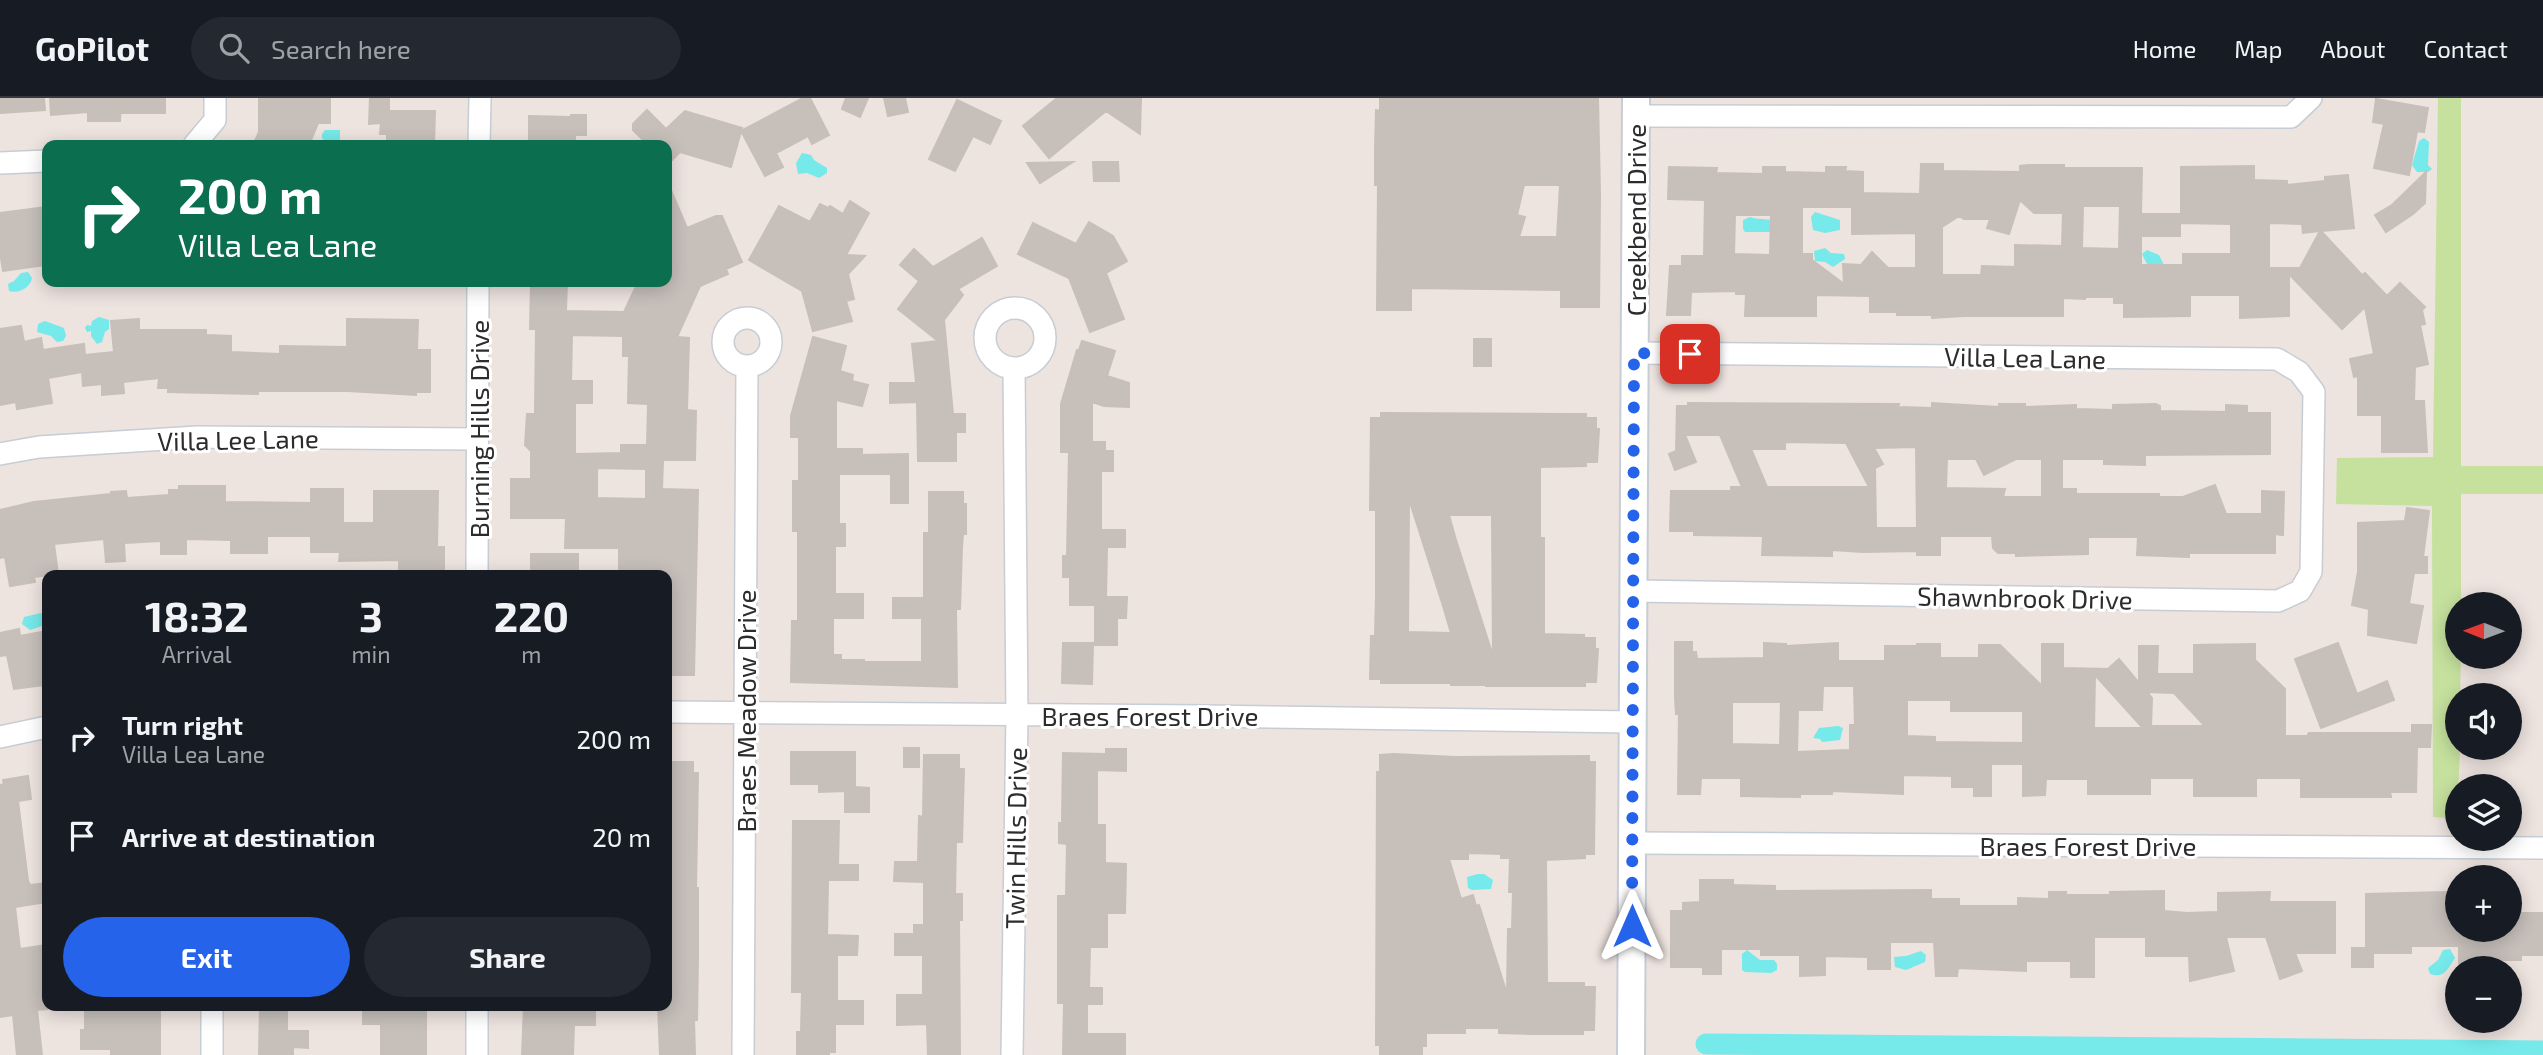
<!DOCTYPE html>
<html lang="en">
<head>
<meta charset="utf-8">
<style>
	:root { --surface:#171b24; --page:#242831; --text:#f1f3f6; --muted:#9ea1a6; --line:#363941; --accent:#2563eb }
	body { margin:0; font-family:"Exo 2",sans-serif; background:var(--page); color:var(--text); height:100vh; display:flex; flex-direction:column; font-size:26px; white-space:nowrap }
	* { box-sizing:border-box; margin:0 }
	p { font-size:23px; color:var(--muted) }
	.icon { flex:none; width:38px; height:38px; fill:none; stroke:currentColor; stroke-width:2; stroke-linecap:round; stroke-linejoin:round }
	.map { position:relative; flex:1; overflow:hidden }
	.side { position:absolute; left:42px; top:472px; width:630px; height:441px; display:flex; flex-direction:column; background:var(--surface); border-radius:14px; box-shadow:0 4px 18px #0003 }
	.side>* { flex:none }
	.hud { position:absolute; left:42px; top:42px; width:630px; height:147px; border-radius:14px; box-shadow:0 4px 18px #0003; background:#0b6e4f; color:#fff; overflow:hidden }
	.needle { width:46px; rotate:271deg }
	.controls { position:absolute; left:2445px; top:494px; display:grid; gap:14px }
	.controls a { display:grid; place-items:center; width:77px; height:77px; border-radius:50%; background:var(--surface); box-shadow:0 4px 18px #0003; font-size:35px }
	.pin { position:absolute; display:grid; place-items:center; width:60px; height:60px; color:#fff; margin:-30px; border-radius:14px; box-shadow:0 4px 10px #0006 }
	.me { position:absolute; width:77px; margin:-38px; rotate:0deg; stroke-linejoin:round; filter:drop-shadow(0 0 5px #0008) }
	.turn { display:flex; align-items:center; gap:24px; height:147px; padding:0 21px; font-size:32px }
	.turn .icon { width:91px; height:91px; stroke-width:2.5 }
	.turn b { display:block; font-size:49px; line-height:60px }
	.eta { display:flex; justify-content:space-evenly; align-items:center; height:119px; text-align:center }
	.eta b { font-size:42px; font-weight:700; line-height:49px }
	.cta { display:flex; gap:14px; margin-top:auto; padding:14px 21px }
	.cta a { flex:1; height:80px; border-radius:42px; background:var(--accent); color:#fff; font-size:28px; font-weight:700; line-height:80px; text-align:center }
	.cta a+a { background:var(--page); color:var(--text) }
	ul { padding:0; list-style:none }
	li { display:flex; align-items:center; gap:21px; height:98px; padding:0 21px }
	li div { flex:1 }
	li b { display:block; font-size:26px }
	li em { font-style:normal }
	header { display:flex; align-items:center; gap:42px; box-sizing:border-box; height:98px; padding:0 35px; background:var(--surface); border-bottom:2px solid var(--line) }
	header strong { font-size:33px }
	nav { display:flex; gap:38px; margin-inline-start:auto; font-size:24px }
	.search { width:490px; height:63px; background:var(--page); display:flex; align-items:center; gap:18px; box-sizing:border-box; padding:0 24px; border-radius:38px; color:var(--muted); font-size:26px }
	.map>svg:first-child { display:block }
	.green { fill:#c6e19e }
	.water { fill:#76e9ea }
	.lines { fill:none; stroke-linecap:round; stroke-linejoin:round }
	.canal { stroke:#76e9ea; stroke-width:21 }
	.building { fill:#c6bfba; stroke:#c8bfb8; stroke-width:2; fill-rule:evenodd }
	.minor-casing { stroke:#c7cdd5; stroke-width:24 }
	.tertiary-casing { stroke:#c7cdd5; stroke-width:30 }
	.minor { stroke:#fff; stroke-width:21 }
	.tertiary { stroke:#fff; stroke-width:26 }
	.route { stroke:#2563eb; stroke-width:12; stroke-dasharray:0 21.6 }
	.labels { text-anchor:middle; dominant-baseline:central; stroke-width:6; stroke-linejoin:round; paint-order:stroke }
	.street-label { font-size:26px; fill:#2c2c2c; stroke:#fff }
</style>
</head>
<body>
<header>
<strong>GoPilot</strong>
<div class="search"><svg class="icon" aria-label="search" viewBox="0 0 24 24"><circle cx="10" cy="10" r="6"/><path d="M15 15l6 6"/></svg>Search here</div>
<nav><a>Home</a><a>Map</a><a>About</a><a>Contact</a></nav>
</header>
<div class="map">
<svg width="2543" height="957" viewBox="0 0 2543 957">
	<rect width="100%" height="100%" fill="#ede3df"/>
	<!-- green -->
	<path class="green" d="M2438 0H2461V368H2543V396H2461V506H2457V558H2461L2460 597H2457V649H2460L2457 721 2433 719 2432 408 2336 406 2337 360 2433 359Z"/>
	<!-- water -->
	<path class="water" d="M325 32H340V47H328L322 40V36Z
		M2424 40 2429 44 2428 67 2432 71 2428 74H2417L2412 67 2419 43Z
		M802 55 811 57 814 62 827 70V75L819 80 807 75 798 76 796 65Z
		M1815 114 1840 122V132L1825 135 1813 132 1811 119Z
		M1750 119C1759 122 1765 120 1774 123V134H1745L1743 131V122Z
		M1825 150 1831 155 1844 156 1845 161 1833 169 1825 164 1815 163 1814 153Z
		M2147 152 2159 157 2164 167 2149 170 2142 156Z
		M28 174 32 180C30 190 19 196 9 193L8 186 14 183 21 175Z
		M99 219 109 222V231L105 234 102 244 97 246 91 238V233L87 234 85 230 87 227 91 228 92 223Z
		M45 223 64 230 66 238 63 243 57 244 51 238 37 234 38 226Z
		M41 515 47 518 45 527 30 532 22 526 24 519Z
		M1838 628 1843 630 1840 642 1822 644 1820 641 1813 640 1819 630Z
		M1478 776H1484L1493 782 1491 791 1472 792 1468 790 1467 779Z
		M2450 851 2455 860C2448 870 2445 881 2430 876L2428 870 2438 862 2443 852Z
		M1747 852 1760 862H1774L1777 866V872L1771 875 1745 874 1742 872V856Z
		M1921 853 1926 857 1925 864 1906 872 1895 869 1894 859 1906 858Z"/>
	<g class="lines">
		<!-- canal -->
		<path class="canal" d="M1706 946 2543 953"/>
	</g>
	<!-- building -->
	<path class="building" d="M0 0H44L45 12 0 15Z
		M50 0 121 1 120 23H88V14L51 17Z
		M122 0H165V15H122Z
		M259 0H330V25H318L309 47H253L259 34Z
		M370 0H389V13H435L434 47H387V36H380L381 25 369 26Z
		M803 0H810L829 37 812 46 808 38 776 55 783 69 765 78 741 33Z
		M846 0H868L860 19 842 11Z
		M884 0H905L908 14 888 18Z
		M1057 0H1141L1140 36 1106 13 1049 60 1023 28Z
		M1380 0H1598L1600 97 1599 209H1561V192L1411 190V212H1377L1378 87H1375V51L1376 12 1380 13ZM1524 87H1560L1557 139H1519L1525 119 1517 117Z
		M2376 1 2428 10 2424 34 2417 33 2409 77 2374 70 2384 26 2373 24Z
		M957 2 1001 23 990 46 973 38 955 73 929 61Z
		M647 12 666 31 685 13 742 30 731 69 680 54 667 67V47H648L633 32V26Z
		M571 17H586V37H575V47H529V18L571 19Z
		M1073 64 1040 85 1027 65Z
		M1093 64H1118L1119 83H1094Z
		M1921 66H1943V73L2020 74V68L2029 67H2064V70H2142L2141 116H2180V138H2141V167H2183V156H2231V126L2181 125V69L2254 68V82L2287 83V87L2325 83V79L2348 77 2354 130 2321 133 2362 177 2365 175 2387 198 2400 185 2425 209 2422 212 2425 226 2420 227 2428 266 2415 269 2414 303H2424L2427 354H2382V317H2358V278L2354 279 2350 261 2374 256 2365 209 2342 231 2289 176V218L2240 220V197H2190V218L2124 219V205H2114V199H2085V201L2063 200V218H1964L1932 220V217H1897V214H1870V198L1816 197V218H1745L1746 196H1736V193L1691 194 1690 217H1667L1670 168H1682V158H1704L1705 102 1668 101 1669 69 1717 70 1716 75 1763 76V69H1785V74L1826 75V69H1846L1845 73 1863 74V95L1920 96ZM2020 102 2034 115H2063L2062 148 2015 147V169L1982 168 1981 177H1942V129L1959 118 1964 121H1990L1987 130 2009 136ZM2083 108H2120L2119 151 2082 150ZM1802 109H1852V136L1916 135V170H1888L1872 154 1861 167 1843 166 1844 186 1812 162V156H1802ZM1735 117H1771L1770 157 1734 156ZM2269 125 2302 126 2303 135 2320 133 2300 170H2269Z
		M2426 74 2425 105 2413 116 2386 134 2375 117 2392 107Z
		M667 83 687 130 716 118H722L742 164 726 171 728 176 700 188 677 239 689 240 687 312 696 313 695 362H663L662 391 698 392 694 577H667V478H619V450H565L566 420H511V381H531V353L525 347 527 316H535L536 231H530L531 184H567L566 213 624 214 638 184H667ZM572 237 623 238V258H629L628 305 648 306 647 347H621V355L575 356V305H592V283H571ZM597 370 646 371V401L597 400Z
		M850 103 869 115 846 157 865 158 848 176 854 201 846 203 852 223 813 233 802 193 749 162 779 108 810 124 820 106 828 110 830 108 843 116Z
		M47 109V167L3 173 0 154V115Z
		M1089 124 1113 138 1127 163 1106 175 1124 221 1090 234 1069 180 1018 156 1033 125 1076 146Z
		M982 140 997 168 958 191 963 197 944 222 953 316H965V334H956V363H918L917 304 890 305V285H916L912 246 938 243 898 211 919 183 900 167 914 151 933 169Z
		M139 221V232H206V237L231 238V254L280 256V248L347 249V221L418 222 417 252H430V294H416V297L348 293H258V296L168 294V290H158L159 280 123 284 124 295 102 297V286L83 288 82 274 48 280 52 305 17 311 16 304 0 307V231L21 228 24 244 41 240 43 252 84 246 85 257 114 254 111 223Z
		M813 239 846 248 840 273 853 277 852 283 868 287 862 308 836 302V351H862V357L908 356V405H891V376H839V426H845V448H835V496H863V520H833V557H841V562H864V564H922V520H893V500H924V435H929V394H963V406H966V436H963L962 449 960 511H956L957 589 791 584 792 523H798V433H793V383H799V339H791V318Z
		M1474 241H1491V268H1474Z
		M1082 243 1115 253 1107 278 1129 285V309L1104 308 1092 304V344H1105V353H1113V373H1101V432H1125V449H1107L1106 499H1127L1126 520H1117V547H1095V507H1070V479H1063V458H1067L1069 354H1061V306L1077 252H1079Z
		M1688 305 1899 306 1898 309 1932 310V305L1999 309V306H2025V309L2076 307V311L2113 312V307L2156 306 2160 308V313L2226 314V307L2247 308V315H2270V356L2145 357V367L2104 366V361H2062V391H2076V396H2159V399H2183L2215 387 2226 416H2262V393L2284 394 2283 437 2275 436V455H2189V459L2137 457 2138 439H2088V456L2016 458V455H1998L1993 450 1992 438H1940V457H1917V453L1863 454 1832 452V458L1762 457 1763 438 1694 437V433H1670L1671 393H1731V389H1742L1720 337H1685L1696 364 1675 372 1669 356 1676 353 1677 308H1688ZM1785 344 1846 345 1869 389H1767L1751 351H1785ZM1916 349 1917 430H1876L1875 370 1883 366 1874 350ZM1947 361H1976L1984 377 2016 361H2042V399H2003L2005 391 1946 390Z
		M1381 315 1568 316H1586V320H1596V331H1599L1597 364H1586V368L1540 369V440H1544V536L1584 537V540H1595V551H1598L1596 584H1585V588H1486V587H1451V585H1381V581H1370L1371 538H1375L1376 498V412H1370L1371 320H1381ZM1409 401 1443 508 1451 535 1408 534ZM1449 417H1492L1493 558 1456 442Z
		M179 388H225V404L311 405V391H343V425H374V393H438L437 449H444V472L399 471V462L339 463 340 454H311V438H267V455H231V442L186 441V456H161V443L124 445 125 463 106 464 104 441 54 446 58 476 34 479 35 484 10 488 5 459 0 460V412L34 404 111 396V394L126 393 127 400 169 397V392H179Z
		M2407 410 2429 413 2423 459H2427V475H2414L2409 506 2423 508 2416 545 2368 537 2369 511 2352 507 2358 474V425L2405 423Z
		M531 456H578V476L531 478Z
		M19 531 20 538 47 533V584L44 587 14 591 7 557 0 558V535Z
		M1675 544H1692V554H1696L1697 561 1764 560V545L1786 546V548L1838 545V563H1885V548H1917V546H1940V560H1979V547H2000L2042 588V546H2063V570L2108 571 2119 561 2139 585V548H2158L2157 576H2194V547L2255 546V562L2285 591V638H2307L2309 635H2412V627H2431L2430 649H2417L2416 694H2390L2391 699H2301V680H2256V698H2194V680H2150V696H2088V681H2046L2045 697 2023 698V666H1991V698H1974V689H1952V678L1903 677V696L1832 693V696H1800V699L1741 698V680H1701L1700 696H1678L1679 616H1676L1675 600ZM2095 577 2141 628 2143 630H2094ZM1823 588H1854L1855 627H1850V652L1797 654 1798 612H1822ZM2147 594 2174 595 2205 628H2151L2152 600ZM1907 602H1951V613H2023V645L1935 644V639L1907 638ZM1732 604H1781L1780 647 1732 646Z
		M1063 545H1093L1092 586 1062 585Z
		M2338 545 2357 596 2387 583 2394 602 2321 630 2295 561Z
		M904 650H919V669H904Z
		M1106 651H1126V673L1097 672V727H1105V765L1126 766 1125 815H1107V849H1090L1089 890H1102V906H1087V936H1125V957H1063L1064 905H1058V798H1066L1067 746 1059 745V725H1062L1063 655 1106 656Z
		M791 654H855V689L869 690V714H845V693L819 694V686H791Z
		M1394 656 1455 659 1589 658V664H1595L1594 756H1585V760L1546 762 1547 885H1584V889H1595L1594 932H1583V936H1533L1499 935V930H1465V935H1426V948H1422V957H1380V947H1376L1377 674H1380V657ZM1468 755 1501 756V760H1510L1509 794H1513L1512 831H1508L1507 896 1479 807 1476 808 1473 797 1461 801 1449 761H1468Z
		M924 657H959V671H964L962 744H956L955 796H962V822H959L960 957H928L927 926 897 927V897H923V857H895V836H914V827H924V784L894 783 895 764H918L919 718 923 719Z
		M667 664H693V675H698L696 790H698V857L697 922H694L695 957H660L658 908H667Z
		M28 678 31 701 18 703 28 783 30 787 47 785V804L15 809 20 851 47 847V911L37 912 42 957H17L13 917 0 919V687L4 686 3 682Z
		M793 723H839L838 767H858V782H828L827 837 858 838 857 857H837V903H863V926H835V954H829V957H797V934H801L802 894H792Z
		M1700 782H1733V787L1775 788V793L1931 792V801H1959V808H2018V800L2049 801V794H2066V797H2110V794L2164 793V813L2187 815 2218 814V795L2270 794 2269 804H2335V855H2295L2302 873 2280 881 2266 839H2226L2234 873 2190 883 2189 858H2146V839H2094V879H2071V863H2026V873L1958 870 1957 878H1936L1934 844H1890V871H1868V859L1825 858V877L1800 878V857H1761V851H1721V876H1703V869H1671V813H1683V805L1700 804Z
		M2446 794V799H2457V831H2510V815H2543V857H2521V862H2480L2481 870H2459V848H2411V855H2373V869H2352V850H2366V796Z
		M85 908H160V957H111V951H81V932H85Z
		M260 908H287V933H308V950L293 949V957H259Z
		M363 908H426V957H381V926H363Z
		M524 908H595V927H574L573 957H522Z"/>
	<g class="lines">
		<defs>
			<path id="minor" d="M1636 18 2291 19 2311 0
				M194 47 215 22V0
				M479 47 480 0
				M0 65 47 63
				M985 240a30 30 0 1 1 60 0a30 30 0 1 1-60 0Z
				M723 244a24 24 0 1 1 48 0a24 24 0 1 1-48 0Z
				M0 356 39 349 197 339 477 341
				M477 478 478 184
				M1634 493 2278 503 2300 493 2311 474 2314 294 2299 274 2277 261 1634 255
				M667 614 1205 618 1633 624
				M0 639 47 629
				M1632 745 2543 750
				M212 957V908
				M477 957V908
				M743 957 747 268
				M1012 957 1017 617 1014 270"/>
			<path id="tertiary" d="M1631 957 1636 0"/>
		</defs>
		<!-- minor casing -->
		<use href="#minor" class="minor-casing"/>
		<!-- tertiary casing -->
		<use href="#tertiary" class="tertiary-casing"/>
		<!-- minor -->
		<use href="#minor" class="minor"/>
		<!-- tertiary -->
		<use href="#tertiary" class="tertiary"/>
	</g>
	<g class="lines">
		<!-- route -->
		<path class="route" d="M1632 828 1634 255 1690 256"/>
	</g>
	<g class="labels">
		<!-- street labels -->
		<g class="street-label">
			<text transform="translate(1635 122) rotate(-90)">Creekbend Drive</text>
			<text transform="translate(2025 259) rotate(1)">Villa Lea Lane</text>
			<text transform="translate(478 331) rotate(-90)">Burning Hills Drive</text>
			<text transform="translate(238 341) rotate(-1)">Villa Lee Lane</text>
			<text transform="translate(2025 499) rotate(1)">Shawnbrook Drive</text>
			<text transform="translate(745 613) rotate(-90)">Braes Meadow Drive</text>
			<text x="1150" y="617">Braes Forest Drive</text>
			<text transform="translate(1015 740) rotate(-89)">Twin Hills Drive</text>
			<text x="2088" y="747">Braes Forest Drive</text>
		</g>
	</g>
</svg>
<div class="controls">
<a><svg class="needle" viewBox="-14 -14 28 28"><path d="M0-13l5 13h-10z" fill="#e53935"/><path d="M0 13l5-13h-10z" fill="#9ea1a6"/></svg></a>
<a><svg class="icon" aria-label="sound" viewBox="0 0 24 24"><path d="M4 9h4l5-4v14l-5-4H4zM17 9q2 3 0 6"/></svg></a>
<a><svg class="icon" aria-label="layers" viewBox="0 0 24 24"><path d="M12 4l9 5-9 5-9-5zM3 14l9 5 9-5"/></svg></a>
<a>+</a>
<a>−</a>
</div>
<div class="pin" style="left:1690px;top:256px;background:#d93025"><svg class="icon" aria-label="arrive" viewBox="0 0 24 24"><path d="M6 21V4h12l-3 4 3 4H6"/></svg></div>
<svg class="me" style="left:1632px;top:828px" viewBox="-20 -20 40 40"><path d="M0-17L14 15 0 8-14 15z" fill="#2563eb" stroke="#fff" stroke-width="4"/></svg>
<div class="hud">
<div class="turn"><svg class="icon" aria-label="right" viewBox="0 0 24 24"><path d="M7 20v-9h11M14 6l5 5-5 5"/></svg><div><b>200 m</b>Villa Lea Lane</div></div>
</div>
<section class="side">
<div class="eta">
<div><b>18:32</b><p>Arrival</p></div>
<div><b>3</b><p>min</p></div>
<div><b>220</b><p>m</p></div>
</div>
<ul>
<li><svg class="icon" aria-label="right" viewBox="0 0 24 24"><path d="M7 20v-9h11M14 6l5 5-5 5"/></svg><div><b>Turn right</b><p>Villa Lea Lane</p></div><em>200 m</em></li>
<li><svg class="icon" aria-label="arrive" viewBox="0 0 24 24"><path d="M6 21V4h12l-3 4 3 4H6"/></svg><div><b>Arrive at destination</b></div><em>20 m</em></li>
</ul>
<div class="cta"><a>Exit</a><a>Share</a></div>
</section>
</div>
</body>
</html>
